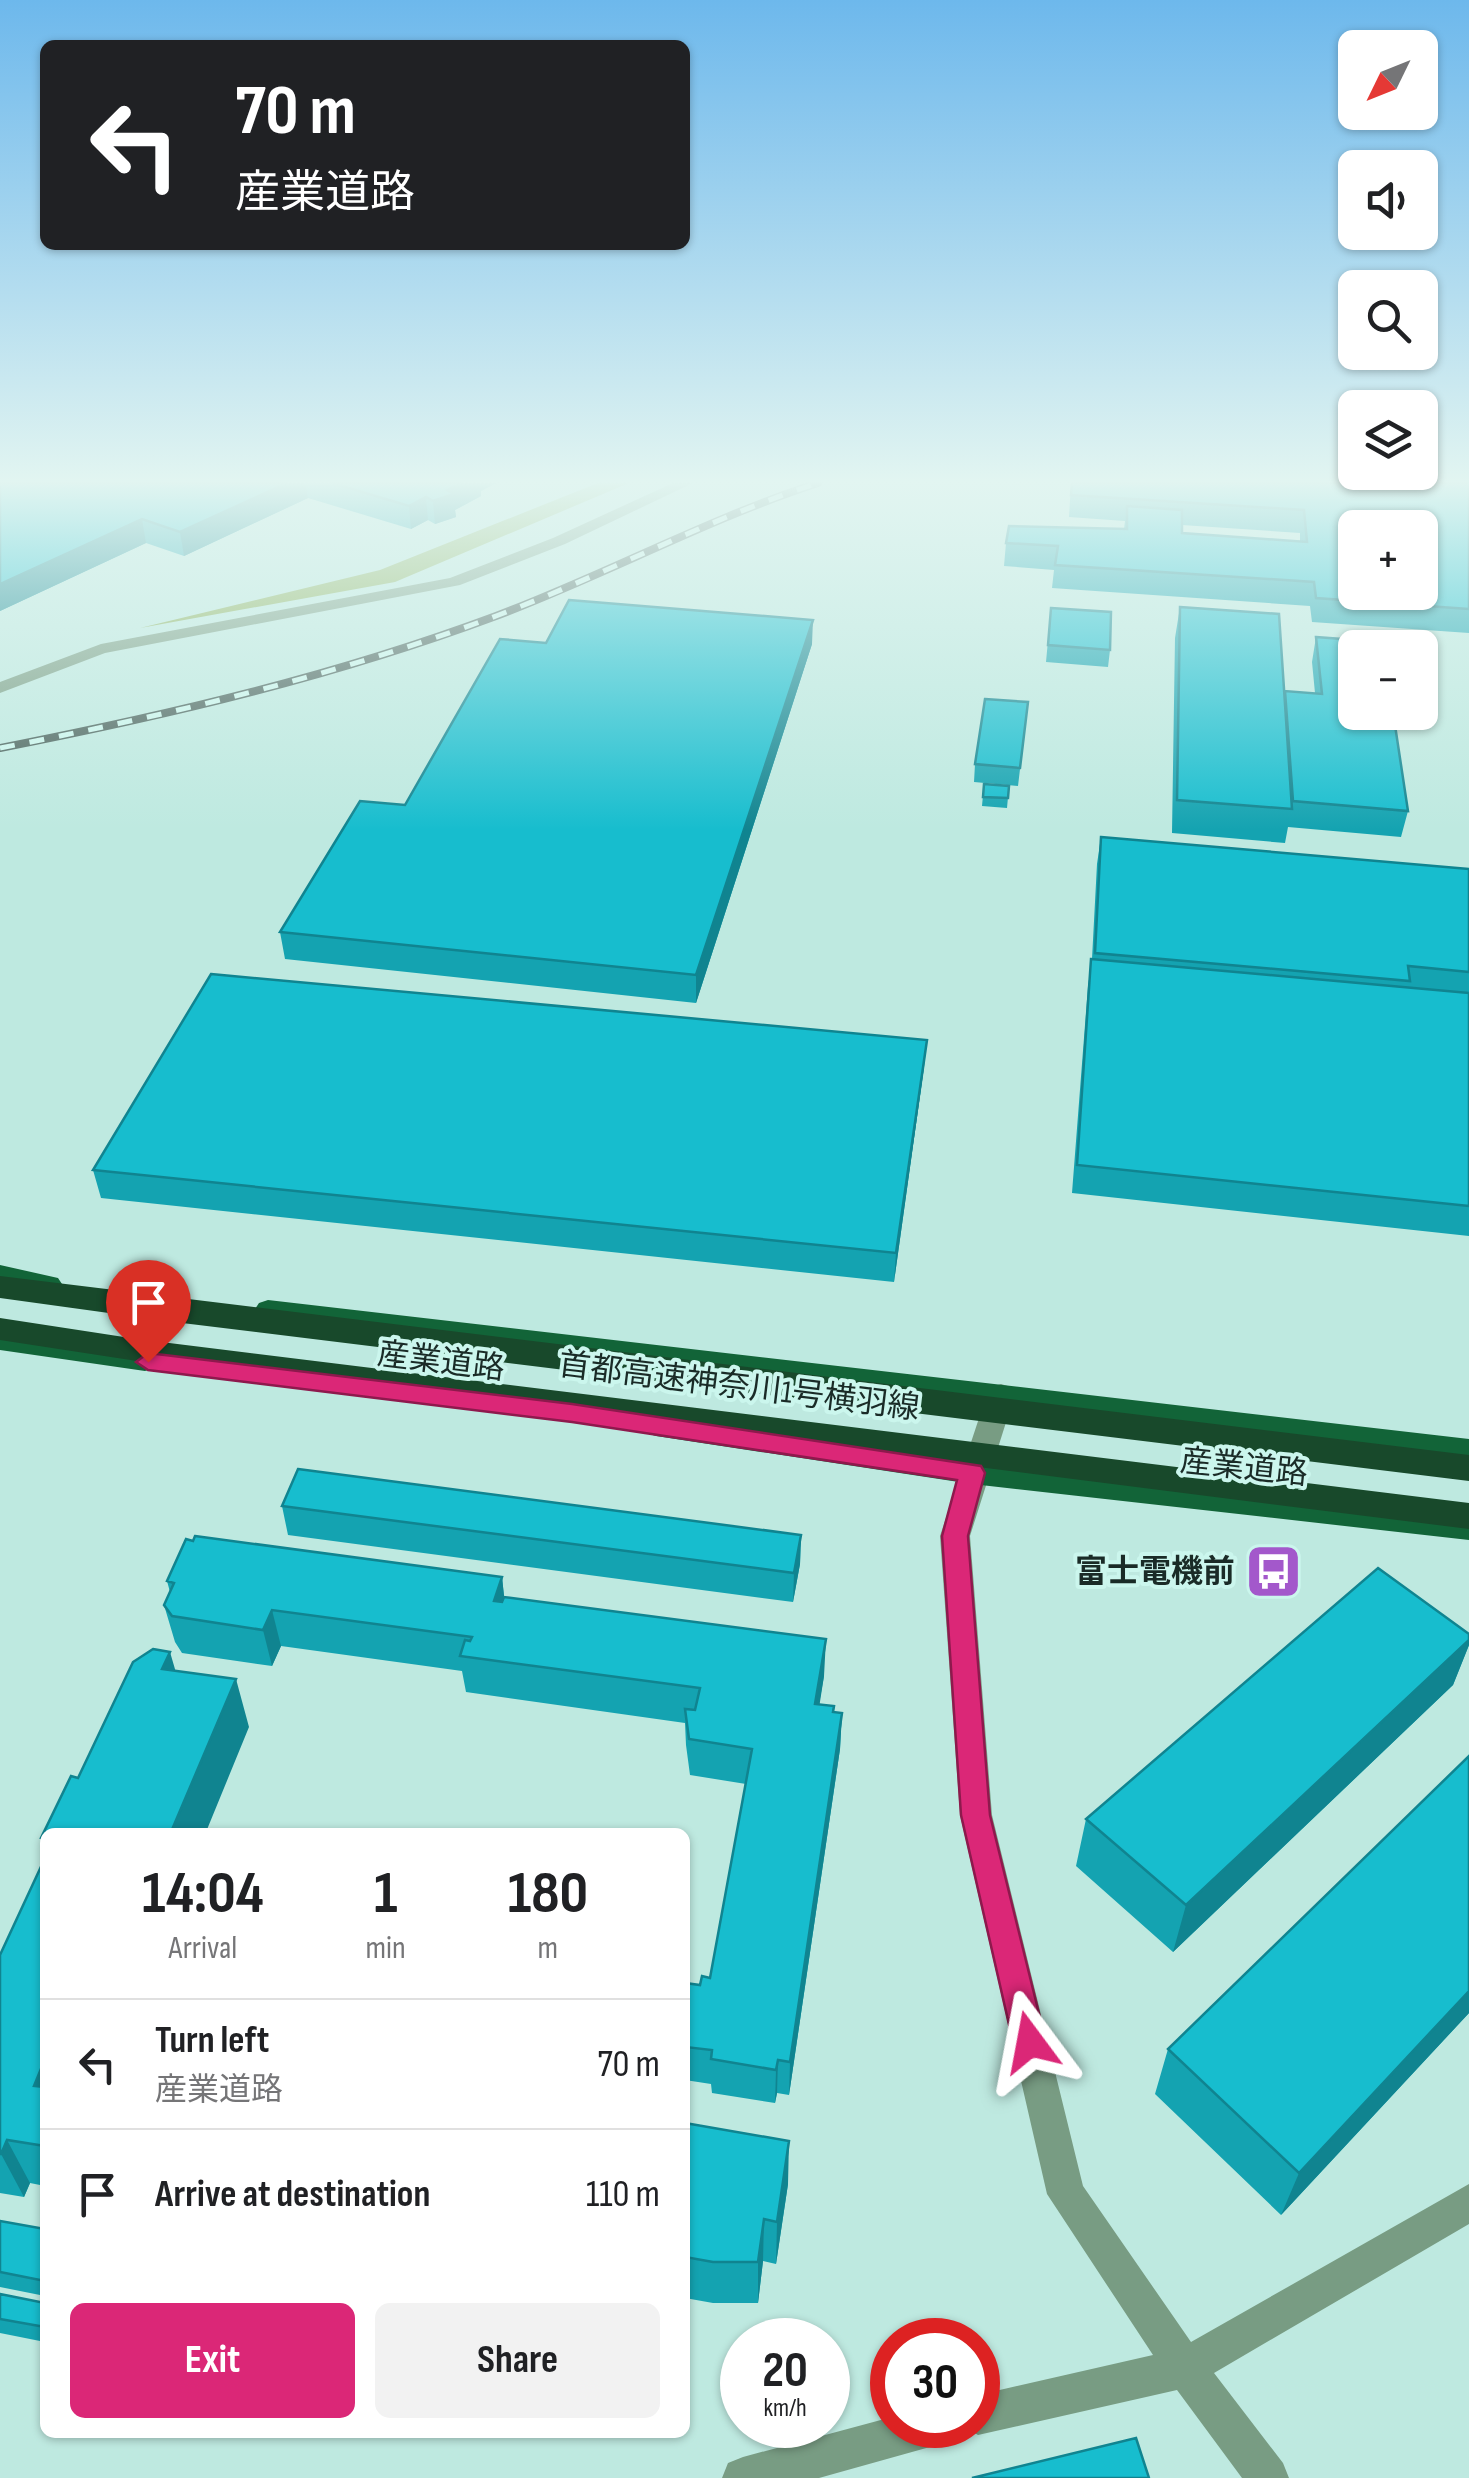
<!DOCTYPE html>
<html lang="en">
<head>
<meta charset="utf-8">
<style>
	:root { --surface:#fff; --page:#f2f2f2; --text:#202124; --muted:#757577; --line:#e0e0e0; --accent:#db2777 }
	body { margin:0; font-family:"Sofia Sans Condensed","Noto Sans JP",sans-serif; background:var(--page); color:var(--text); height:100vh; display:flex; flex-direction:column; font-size:38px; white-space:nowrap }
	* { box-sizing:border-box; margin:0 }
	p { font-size:32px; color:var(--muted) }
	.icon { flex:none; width:55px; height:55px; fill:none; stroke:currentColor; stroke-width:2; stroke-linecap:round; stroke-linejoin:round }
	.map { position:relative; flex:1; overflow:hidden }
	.drawer { position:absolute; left:40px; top:1828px; width:650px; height:610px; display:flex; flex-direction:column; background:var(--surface); border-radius:15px; box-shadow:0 2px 8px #0004 }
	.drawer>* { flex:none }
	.guide { position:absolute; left:40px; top:40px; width:650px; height:210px; border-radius:15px; box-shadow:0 2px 8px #0004; background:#202124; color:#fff; overflow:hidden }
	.needle { width:65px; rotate:227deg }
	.buttons { position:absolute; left:1338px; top:30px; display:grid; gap:20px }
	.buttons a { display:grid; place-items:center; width:100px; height:100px; border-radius:15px; background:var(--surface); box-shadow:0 2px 8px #0004; font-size:50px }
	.speed { position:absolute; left:720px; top:2318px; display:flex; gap:20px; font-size:50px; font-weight:700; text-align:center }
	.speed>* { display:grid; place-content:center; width:130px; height:130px; border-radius:50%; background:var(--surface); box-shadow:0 2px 8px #0004; line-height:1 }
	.speed small { font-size:25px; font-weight:400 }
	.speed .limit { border:15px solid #d22; background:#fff; color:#111 }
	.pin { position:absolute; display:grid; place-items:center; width:85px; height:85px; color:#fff; margin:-102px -42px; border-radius:50% 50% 50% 0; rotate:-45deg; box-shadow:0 0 10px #0007 }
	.pin .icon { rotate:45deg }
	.me { position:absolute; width:110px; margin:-55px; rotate:347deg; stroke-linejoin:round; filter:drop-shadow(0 0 8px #0008) }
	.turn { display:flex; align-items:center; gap:35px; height:210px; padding:0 30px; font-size:45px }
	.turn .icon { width:130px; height:130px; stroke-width:2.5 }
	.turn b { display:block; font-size:70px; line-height:85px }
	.eta { display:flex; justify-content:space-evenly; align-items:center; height:170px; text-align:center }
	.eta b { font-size:60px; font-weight:700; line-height:70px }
	.button { display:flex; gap:20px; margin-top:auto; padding:20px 30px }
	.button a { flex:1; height:115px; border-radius:15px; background:var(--accent); color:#fff; font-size:40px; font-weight:700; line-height:115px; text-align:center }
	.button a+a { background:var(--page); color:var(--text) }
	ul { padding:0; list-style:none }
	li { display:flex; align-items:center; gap:30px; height:130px; padding:0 30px; border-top:2px solid var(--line) }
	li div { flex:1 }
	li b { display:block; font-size:38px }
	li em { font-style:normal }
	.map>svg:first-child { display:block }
	.forest { fill:#8aae56 }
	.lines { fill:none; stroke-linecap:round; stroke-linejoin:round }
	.minor { fill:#789c83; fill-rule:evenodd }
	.tertiary { fill:#789c83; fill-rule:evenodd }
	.primary { fill:#126438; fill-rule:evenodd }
	.motorway { fill:#18492b; fill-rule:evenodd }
	.rail-casing { stroke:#49615b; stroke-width:8 }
	.rail { stroke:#cbf6ed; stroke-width:5; stroke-dasharray:15; stroke-linecap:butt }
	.wall { fill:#14a3b1; fill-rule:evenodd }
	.shaded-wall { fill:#108490 }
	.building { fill:#17bdce; stroke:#108490; stroke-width:2.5; fill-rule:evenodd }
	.route { fill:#db2777; stroke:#8e194d; stroke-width:2.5 }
	.labels { text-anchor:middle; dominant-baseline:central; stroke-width:8; stroke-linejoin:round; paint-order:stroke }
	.street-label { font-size:32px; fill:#1a2b27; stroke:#cbf6ed }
	.poi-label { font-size:32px; font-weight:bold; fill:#1a2b27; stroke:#cbf6ed; text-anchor:end }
</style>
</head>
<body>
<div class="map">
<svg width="1469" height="2478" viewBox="0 0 1469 2478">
	<rect width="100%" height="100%" fill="#bee9e0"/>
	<!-- forest -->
	<path class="forest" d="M598 483H629L395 582 140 628 380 570Z"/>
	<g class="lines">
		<!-- minor -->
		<path class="minor" d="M1001 1384 1011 1387 1015 1394 970 1536 992 1815 1083 2186 1191 2342 1469 2184V2224L1214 2373 1283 2463 1289 2478H1242L1177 2390 978 2435 962 2425H978V2395L1153 2355 1047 2194 960 1815 940 1536 987 1394 991 1387Z
			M892 2417V2425H957L951 2439 937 2445 819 2478H722L728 2463 743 2457Z"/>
		<!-- tertiary -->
		<path class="tertiary" d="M673 483H693L565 544 460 585 105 653 0 693V682L101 644 450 578 553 538Z"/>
		<!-- primary -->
		<path class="primary" d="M0 1265 58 1278 62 1284 49 1293 0 1283Z
			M268 1300 1469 1439V1459L259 1315 255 1309 259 1303Z
			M0 1332 145 1351 154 1354 158 1361 154 1368 145 1371 0 1350Z
			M656 1416 972 1462 1469 1518V1540L972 1484 656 1436 646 1433 642 1426 646 1419Z"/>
		<!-- motorway -->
		<path class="motorway" d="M0 1276 1469 1455V1481L174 1322 0 1298Z
			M0 1318 137 1339 1469 1503V1529L137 1361 0 1340Z"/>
		<defs>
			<path id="rail" d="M0 748C169 715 335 676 496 616 605 575 707 519 818 483"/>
		</defs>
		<!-- rail casing -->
		<use href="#rail" class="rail-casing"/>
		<!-- rail -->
		<use href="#rail" class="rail"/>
	</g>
	<!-- wall -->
	<path class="wall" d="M0 483H496L481 491V496L455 510 456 517 435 524 428 520 411 529 308 498 184 556 146 543 0 611Z
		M1071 483H1469V633L1312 622 1310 606 1052 588 1054 570 1004 566 1006 543 1124 529 1125 521 1069 517ZM1182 525 1300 533V541L1182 533Z
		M1180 607 1284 695 1315 693 1312 662 1316 637 1408 811 1401 837 1288 827 1285 843 1172 833 1175 638Z
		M1051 608 1110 650 1108 667 1046 662Z
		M546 643 812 644 696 1003 285 959 280 932 405 805Z
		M1028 702 1018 786 974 782 975 764Z
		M984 784 1009 786 1007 808 982 806Z
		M1101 837 1469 869V1236L1072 1193 1088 986 1092 959 1097 864Z
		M924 1067 894 1282 101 1198 93 1170Z
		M282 1506 801 1535 800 1564 793 1602 288 1535Z
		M502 1577 504 1597 824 1676 819 1704 834 1712 842 1713 840 1749 789 2095 777 2093 775 2103 712 2093 711 2084 685 2080V1983L700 1985 710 1978 746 1784 690 1775 686 1745 685 1723 466 1692 462 1671 281 1646 272 1666 182 1653 175 1642 164 1605 170 1592 167 1581Z
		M1469 1634V1645L1453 1685 1173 1952 1076 1866 1086 1819Z
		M1469 1756V2013L1281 2215 1155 2094 1168 2049Z
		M45 1858V2186L30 2183 24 2197 0 2193V1955Z
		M685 2123 788 2184 776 2264 763 2261 758 2303H713L685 2298Z
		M0 2221 45 2229V2296L0 2287Z
		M0 2294 45 2303V2342L0 2333Z"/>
	<!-- shaded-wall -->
	<path class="shaded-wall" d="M287 483H305L308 498 184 556 180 532Z
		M461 483H496L481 491V496L455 510 456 517 435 524 433 501Z
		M426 497 428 520 411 529 409 506Z
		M142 519 146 543 0 611V584Z
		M813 620 812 644 696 1003V975Z
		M927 1040 924 1067 894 1282 896 1253Z
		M801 1535 800 1564 793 1602 794 1573Z
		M502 1577 506 1614 494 1601Z
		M272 1610 281 1646 272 1666 263 1630Z
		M826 1639 824 1676 814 1740 815 1704Z
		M1469 1640V1645L1453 1685 1173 1952 1186 1905Z
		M170 1652 184 1700 162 1669Z
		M236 1679 249 1727 206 1832H171Z
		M842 1713 840 1749 789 2095 790 2062Z
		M1469 1991V2013L1281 2215 1299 2173Z
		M45 2059V2109L34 2086Z
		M778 2060 777 2093 775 2103 776 2070Z
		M7 2140 30 2183 24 2197 1 2154Z
		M789 2141 788 2184 776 2264 777 2222Z
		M764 2219 763 2261 758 2303V2262Z"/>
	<!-- building -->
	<path class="building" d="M0 483H287L180 532 142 519 0 584Z
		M332 483H461L447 490 454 494 433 501 426 497 409 506Z
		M1072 483H1469V609L1316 598 1314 582 1055 565 1058 546 1006 543 1009 526 1127 529V506L1182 510V533L1307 542 1304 510 1071 495ZM1355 528H1420V592H1355Z
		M569 600 813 620 696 975 280 932 360 801 405 805 500 639 546 643Z
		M1180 607 1279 614 1292 809 1177 800Z
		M1051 608 1111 612 1110 650 1048 645Z
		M1316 637 1382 642 1383 648H1355V712H1393L1408 811 1293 801 1285 691 1322 694Z
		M985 699 1028 702 1020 768 975 764Z
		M984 784 1009 786 1008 798 983 797Z
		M1101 837 1469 869V972L1408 966 1410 981 1095 953Z
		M1091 959 1469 993V1206L1077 1165Z
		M211 974 927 1040 896 1253 93 1170Z
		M298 1469 801 1535 794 1573 282 1506Z
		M195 1536 502 1577 494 1601 502 1602 504 1597 826 1639 815 1704 834 1706 833 1712 842 1713 790 2062 778 2060 776 2070 711 2059 712 2050 685 2047V1983L700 1985 702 1976 710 1978 752 1749 689 1739 685 1709 695 1710 700 1688 460 1656 465 1640 470 1641 472 1637 272 1610 263 1630 172 1616 164 1605 174 1583 167 1581 186 1539 193 1541Z
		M1378 1568 1469 1634V1640L1186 1905 1086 1819Z
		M153 1649 170 1652 162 1669 236 1679 171 1832H45V1839L41 1838 71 1776 78 1778 133 1662Z
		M1469 1756V1991L1299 2173 1168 2049Z
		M45 1858V2059L34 2086 45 2087V2146L7 2140 1 2154H0V1955Z
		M685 2123 789 2141 777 2222 764 2219 758 2262H713L685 2257Z
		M0 2221 45 2229V2281L0 2272Z
		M0 2294 45 2303V2327L0 2319Z
		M1136 2438 1149 2478H972Z"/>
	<!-- sky -->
	<linearGradient id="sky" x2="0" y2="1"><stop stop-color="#6db8ec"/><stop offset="0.58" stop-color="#e2f5f1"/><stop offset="1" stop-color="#e2f5f1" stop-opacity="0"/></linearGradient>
	<rect width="1469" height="830" fill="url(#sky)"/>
	<!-- route -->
	<path class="route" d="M148 1353 572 1404 981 1466 985 1473 968 1536 990 1815 1046 2042 1041 2054 1030 2058 1018 2054 1013 2042 961 1815 942 1536 957 1480 572 1422 148 1370 136 1362Z"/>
	<!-- icons -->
	<defs>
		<symbol id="bus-square" viewBox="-11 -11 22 22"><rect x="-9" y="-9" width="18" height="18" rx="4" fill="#a358cb" stroke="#cbf6ed"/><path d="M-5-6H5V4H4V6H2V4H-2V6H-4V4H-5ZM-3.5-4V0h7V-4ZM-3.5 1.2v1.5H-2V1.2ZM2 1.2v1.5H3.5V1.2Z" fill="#fff"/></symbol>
	</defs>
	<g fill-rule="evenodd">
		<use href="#bus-square" x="1242" y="1540" width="63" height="63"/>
	</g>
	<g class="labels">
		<!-- street labels -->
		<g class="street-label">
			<text transform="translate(441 1362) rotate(7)">産業道路</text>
			<text transform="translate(739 1387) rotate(7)">首都高速神奈川1号横羽線</text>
			<text transform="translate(1244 1468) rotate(6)">産業道路</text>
		</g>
		<!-- poi labels -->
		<g class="poi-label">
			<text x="1235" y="1572">富士電機前</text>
		</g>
	</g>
</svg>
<div class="buttons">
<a><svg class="needle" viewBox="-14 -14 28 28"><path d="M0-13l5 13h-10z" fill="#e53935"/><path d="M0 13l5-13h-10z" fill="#757577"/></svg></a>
<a><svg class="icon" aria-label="sound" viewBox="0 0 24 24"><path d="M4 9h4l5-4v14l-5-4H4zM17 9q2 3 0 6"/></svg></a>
<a><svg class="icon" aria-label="search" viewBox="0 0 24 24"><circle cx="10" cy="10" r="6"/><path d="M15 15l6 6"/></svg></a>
<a><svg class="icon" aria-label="layers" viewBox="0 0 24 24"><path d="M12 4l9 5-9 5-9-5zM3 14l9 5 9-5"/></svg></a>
<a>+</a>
<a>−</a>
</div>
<div class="speed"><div>20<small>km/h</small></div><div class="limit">30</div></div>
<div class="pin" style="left:148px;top:1362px;background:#d93025"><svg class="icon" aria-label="arrive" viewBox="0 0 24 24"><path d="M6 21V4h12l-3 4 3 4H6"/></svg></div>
<svg class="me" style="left:1030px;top:2042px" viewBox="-20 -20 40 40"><path d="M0-17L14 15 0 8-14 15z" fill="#db2777" stroke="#fff" stroke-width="4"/></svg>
<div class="guide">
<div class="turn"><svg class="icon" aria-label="left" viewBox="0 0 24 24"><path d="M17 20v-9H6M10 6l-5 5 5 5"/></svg><div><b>70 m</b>産業道路</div></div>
</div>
<section class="drawer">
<div class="eta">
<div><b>14:04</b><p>Arrival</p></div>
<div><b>1</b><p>min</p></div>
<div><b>180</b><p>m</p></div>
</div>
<ul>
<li><svg class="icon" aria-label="left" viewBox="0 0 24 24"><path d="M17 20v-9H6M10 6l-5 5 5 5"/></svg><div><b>Turn left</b><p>産業道路</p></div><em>70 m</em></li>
<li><svg class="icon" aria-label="arrive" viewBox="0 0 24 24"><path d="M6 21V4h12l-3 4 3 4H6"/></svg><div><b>Arrive at destination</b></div><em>110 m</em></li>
</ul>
<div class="button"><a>Exit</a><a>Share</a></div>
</section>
</div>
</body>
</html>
